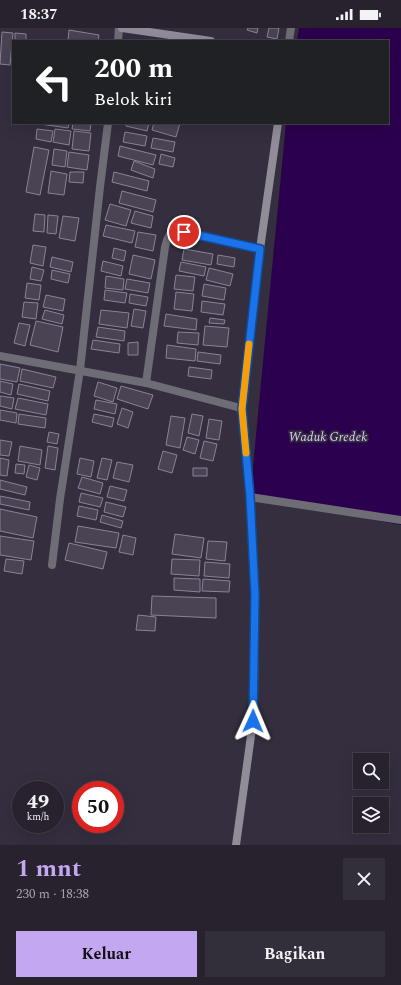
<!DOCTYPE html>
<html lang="id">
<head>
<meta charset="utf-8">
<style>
	:root { --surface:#27222e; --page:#332f3a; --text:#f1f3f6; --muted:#a4a4aa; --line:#433f4a; --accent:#c4a7f1 }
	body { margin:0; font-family:Spectral,serif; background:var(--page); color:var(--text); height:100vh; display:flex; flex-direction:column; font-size:15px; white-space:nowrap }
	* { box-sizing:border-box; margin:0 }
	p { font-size:13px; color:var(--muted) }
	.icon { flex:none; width:22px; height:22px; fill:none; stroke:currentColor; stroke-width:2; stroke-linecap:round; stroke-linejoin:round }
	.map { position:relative; height:817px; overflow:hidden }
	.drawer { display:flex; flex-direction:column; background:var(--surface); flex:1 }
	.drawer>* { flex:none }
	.banner { position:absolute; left:12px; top:12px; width:377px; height:84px; border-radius:0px; box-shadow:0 4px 16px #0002,0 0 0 1px var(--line); background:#202124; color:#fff; overflow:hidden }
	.buttons { position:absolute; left:353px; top:725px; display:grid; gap:8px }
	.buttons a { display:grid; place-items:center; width:36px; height:36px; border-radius:0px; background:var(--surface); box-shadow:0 4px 16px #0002,0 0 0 1px var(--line); font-size:20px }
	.speed { position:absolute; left:12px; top:753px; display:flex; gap:8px; font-size:20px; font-weight:700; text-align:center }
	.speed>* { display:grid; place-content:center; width:52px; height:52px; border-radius:50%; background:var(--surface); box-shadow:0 4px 16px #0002,0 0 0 1px var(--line); line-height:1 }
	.speed small { font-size:10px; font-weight:400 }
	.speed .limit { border:6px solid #d22; background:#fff; color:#111 }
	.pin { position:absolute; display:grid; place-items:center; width:34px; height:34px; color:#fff; margin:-17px; border:2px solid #fff; border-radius:50%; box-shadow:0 1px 4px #0007 }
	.me { position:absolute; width:44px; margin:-22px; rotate:1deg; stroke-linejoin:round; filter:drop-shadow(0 0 3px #0008) }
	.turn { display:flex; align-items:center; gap:14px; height:84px; padding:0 16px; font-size:18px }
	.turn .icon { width:52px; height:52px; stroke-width:2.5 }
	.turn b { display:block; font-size:28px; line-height:34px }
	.round { display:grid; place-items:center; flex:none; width:42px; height:42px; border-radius:0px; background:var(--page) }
	.head { display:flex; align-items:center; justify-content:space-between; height:68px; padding:0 16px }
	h1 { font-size:24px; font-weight:700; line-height:30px; color:var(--accent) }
	.action { display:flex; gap:8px; margin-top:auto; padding:8px 16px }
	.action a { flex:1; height:46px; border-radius:0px; background:var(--accent); color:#111; font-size:16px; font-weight:700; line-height:46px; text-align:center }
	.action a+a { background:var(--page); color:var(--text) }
	.status { display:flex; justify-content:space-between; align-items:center; height:28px; padding:0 20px; background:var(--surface); direction:ltr }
	.status svg { height:11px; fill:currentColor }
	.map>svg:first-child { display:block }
	.water { fill:#2b004f }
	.building { fill:#494354; stroke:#8a8396 }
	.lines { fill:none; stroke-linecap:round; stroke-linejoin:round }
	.street { stroke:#6e6c74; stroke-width:8 }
	.secondary { stroke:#908c98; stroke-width:8 }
	.route-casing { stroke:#114b97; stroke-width:10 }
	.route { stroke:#1a73e8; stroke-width:7 }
	.slow { stroke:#f59e0b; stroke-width:7 }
	.labels { text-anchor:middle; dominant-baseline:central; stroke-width:3.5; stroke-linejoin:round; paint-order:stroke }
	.water-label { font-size:13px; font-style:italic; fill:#dac9f6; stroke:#342e3e }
</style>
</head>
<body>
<div class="status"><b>18:37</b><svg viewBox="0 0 49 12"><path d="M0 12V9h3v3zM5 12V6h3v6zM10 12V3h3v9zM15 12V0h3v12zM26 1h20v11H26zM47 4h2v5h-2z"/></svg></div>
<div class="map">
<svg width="401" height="817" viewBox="0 0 401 817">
	<rect width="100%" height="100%" fill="#342e3e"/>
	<!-- water -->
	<path class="water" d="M299 0H401V497L250 469 286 95H388V13H297Z"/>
	<!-- building -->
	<path class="building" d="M248 0H258L257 5 247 2Z
		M269 0H279L277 11 267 9Z
		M69 2 99 7 98 13H68Z
		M2 4 13 5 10 37 0 36Z
		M15 5 26 6V13H15Z
		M40 95H69L68 100 40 96Z
		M73 95H91L90 103 72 101Z
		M126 95H149L147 103 126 98Z
		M154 95H180L176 109 152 102Z
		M37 101 53 103 51 114 36 111Z
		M55 101 71 103 69 117 53 114Z
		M74 103 91 105 89 123 72 121Z
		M125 104 147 108 145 118 123 114Z
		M153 110 175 114 173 124 151 120Z
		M120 118 156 127 153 137 118 128Z
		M34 119 49 122 40 167 26 164Z
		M54 121 67 123 65 139 52 137Z
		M69 124 89 127 87 142 67 139Z
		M161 126 175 130 173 139 159 136Z
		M134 133 155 141 153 150 131 142Z
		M51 143 67 146 64 167 48 165Z
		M70 144H84L83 155 69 154Z
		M114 144 149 153 147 163 112 154Z
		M122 163 156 172 153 184 119 175Z
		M110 176 131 182 126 198 105 192Z
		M135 183 153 188 151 200 131 195Z
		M35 186 45 187 44 204 33 203Z
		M48 187 58 188 56 206 47 205Z
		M63 188 79 190 75 213 59 210Z
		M106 197 135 203 132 215 103 208Z
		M138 204 156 207 153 223 135 219Z
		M33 217 46 219 43 238 30 235Z
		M114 220 126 223 124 233 112 230Z
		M184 221 213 226 211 237 182 232Z
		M133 227 155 232 151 251 129 246Z
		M218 227 235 230 234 239 217 236Z
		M52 229 73 234 71 244 50 239Z
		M103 233 123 238 121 248 101 243Z
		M181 234 206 239 204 248 179 243Z
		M32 239 44 242 41 253 30 251Z
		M209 240 233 246 230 258 206 252Z
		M52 242 70 246 68 255 51 251Z
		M176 247 195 249 193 263 174 261Z
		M106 248 124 251 123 262 105 260Z
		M127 251 150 255 148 265 125 261Z
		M27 255 41 257 39 272 25 270Z
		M204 256 226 260 224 272 202 268Z
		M105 262 127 265 125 275 104 272Z
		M176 264 194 266 192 283 174 281Z
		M130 266 148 269 146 278 129 275Z
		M46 267 65 271 63 283 43 279Z
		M202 273 225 276 223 287 201 284Z
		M24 274 38 275 36 291 22 289Z
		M134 281 146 283 143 300 131 298Z
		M45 282 64 287 62 296 42 291Z
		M101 282 129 285 127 300 99 296Z
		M166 286 197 291 196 302 164 298Z
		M210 290 225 292 224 296 209 295Z
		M36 293 63 299 58 324 30 317Z
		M19 295 30 297 25 318 14 315Z
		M205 298 229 300 227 319 203 317Z
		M98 299 125 303 124 313 96 309Z
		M178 304 199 305 198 317 177 315Z
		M93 312 120 316 119 325 91 321Z
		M138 314V327H128V315Z
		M167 317 196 321 195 333 166 330Z
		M198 324 221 327 220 336 197 333Z
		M0 336 20 340 17 354 0 351Z
		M189 339 212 342 211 351 188 348Z
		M22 341 56 349 53 360 20 353Z
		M0 353 13 356 11 367 0 364Z
		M98 354 117 360 113 374 94 368Z
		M19 356 50 363 48 373 17 366Z
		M121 358 153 367 148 381 117 371Z
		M0 368 14 370 12 381 0 378Z
		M18 370 48 376 46 387 15 381Z
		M96 372 117 376 115 386 94 381Z
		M122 380 133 384 128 400 117 396Z
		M0 382 17 385 16 395 0 392Z
		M19 386 46 390 45 400 18 396Z
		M94 386 114 390 112 399 92 394Z
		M192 386 203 388 199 408 188 405Z
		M171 388 185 390 180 420 166 417Z
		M209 391 222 393 219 412 206 410Z
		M49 404 59 406 57 416 47 414Z
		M187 409 199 412 195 426 183 422Z
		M0 412 12 414 9 428 0 427Z
		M204 413 217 416 213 433 200 430Z
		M20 418 42 422 40 437 18 433Z
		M48 418 58 420 55 442 45 440Z
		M163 423 177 427 172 445 158 441Z
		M0 430 9 432 7 448 0 447Z
		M80 430 94 433 91 449 77 446Z
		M102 430 112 432 107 452 97 450Z
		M117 434 133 437 129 454 113 450Z
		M16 436 25 437 24 446 15 445Z
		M29 437 40 440 37 452 26 449Z
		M193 440H207V448H193Z
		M82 449 103 455 100 466 78 460Z
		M0 452 27 459 25 467 0 461Z
		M110 458 127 462 124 473 107 469Z
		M81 465 103 470 100 479 79 474Z
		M0 468 30 474 29 482 0 476Z
		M106 474 126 479 123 489 104 484Z
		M79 478 98 482 96 492 77 488Z
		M0 481 37 489 33 510 0 503Z
		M102 487 123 493 121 500 100 494Z
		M78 498 119 505 116 520 75 514Z
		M175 506 204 510 201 530 172 526Z
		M123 507 136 510 133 527 119 524Z
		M0 508 34 513 31 532 0 527Z
		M208 513 227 514 225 533 206 531Z
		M69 515 107 524 103 541 65 532Z
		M6 531 24 533 22 546 4 543Z
		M172 531 200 532 199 548 171 546Z
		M205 534 230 536 229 550 204 548Z
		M174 550 200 551V564L174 562Z
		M203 551 230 553 229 564 202 563Z
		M152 568 216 570V590L151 587Z
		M138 587 156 589 155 603 136 602Z"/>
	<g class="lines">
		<!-- street -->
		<path class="street" d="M118 13 119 0
			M289 13 291 0
			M0 328 146 355 237 379 242 381
			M146 355 165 219 167 212 170 206 184 204 260 221
			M250 469 401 492
			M52 537 60 471 80 342 100 159 108 95"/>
		<!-- secondary -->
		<path class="secondary" d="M122 0 211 13
			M236 817 253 693 254 667 255 567 250 469 242 381 260 221 278 95"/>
	</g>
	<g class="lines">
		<defs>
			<path id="route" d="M184 204 260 221 242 381 250 468 255 567 253 693"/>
		</defs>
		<!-- route casing -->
		<use href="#route" class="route-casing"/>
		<!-- route -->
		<use href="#route" class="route"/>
		<!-- slow -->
		<path class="slow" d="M246 425 242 381 249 316"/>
	</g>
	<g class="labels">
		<!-- water labels -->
		<g class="water-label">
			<text x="328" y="409">Waduk Gredek</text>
		</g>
	</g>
</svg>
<div class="buttons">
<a><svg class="icon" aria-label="search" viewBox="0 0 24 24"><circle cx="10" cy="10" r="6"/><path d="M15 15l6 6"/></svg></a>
<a><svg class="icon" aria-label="layers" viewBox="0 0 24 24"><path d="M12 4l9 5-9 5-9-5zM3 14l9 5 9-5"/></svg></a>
</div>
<div class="speed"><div>49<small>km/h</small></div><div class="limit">50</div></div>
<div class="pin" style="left:184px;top:204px;background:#d93025"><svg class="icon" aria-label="arrive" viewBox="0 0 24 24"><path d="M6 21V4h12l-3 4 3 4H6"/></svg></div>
<svg class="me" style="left:253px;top:693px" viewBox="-20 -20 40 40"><path d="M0-17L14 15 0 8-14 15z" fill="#1a73e8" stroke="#fff" stroke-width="4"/></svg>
<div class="banner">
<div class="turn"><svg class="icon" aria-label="left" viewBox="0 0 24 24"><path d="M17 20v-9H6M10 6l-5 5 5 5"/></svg><div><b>200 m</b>Belok kiri</div></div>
</div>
</div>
<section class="drawer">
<div class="head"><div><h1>1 mnt</h1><p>230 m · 18:38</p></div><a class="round"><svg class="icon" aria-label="close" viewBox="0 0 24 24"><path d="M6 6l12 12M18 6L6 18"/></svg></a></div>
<div class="action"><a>Keluar</a><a>Bagikan</a></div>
</section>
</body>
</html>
